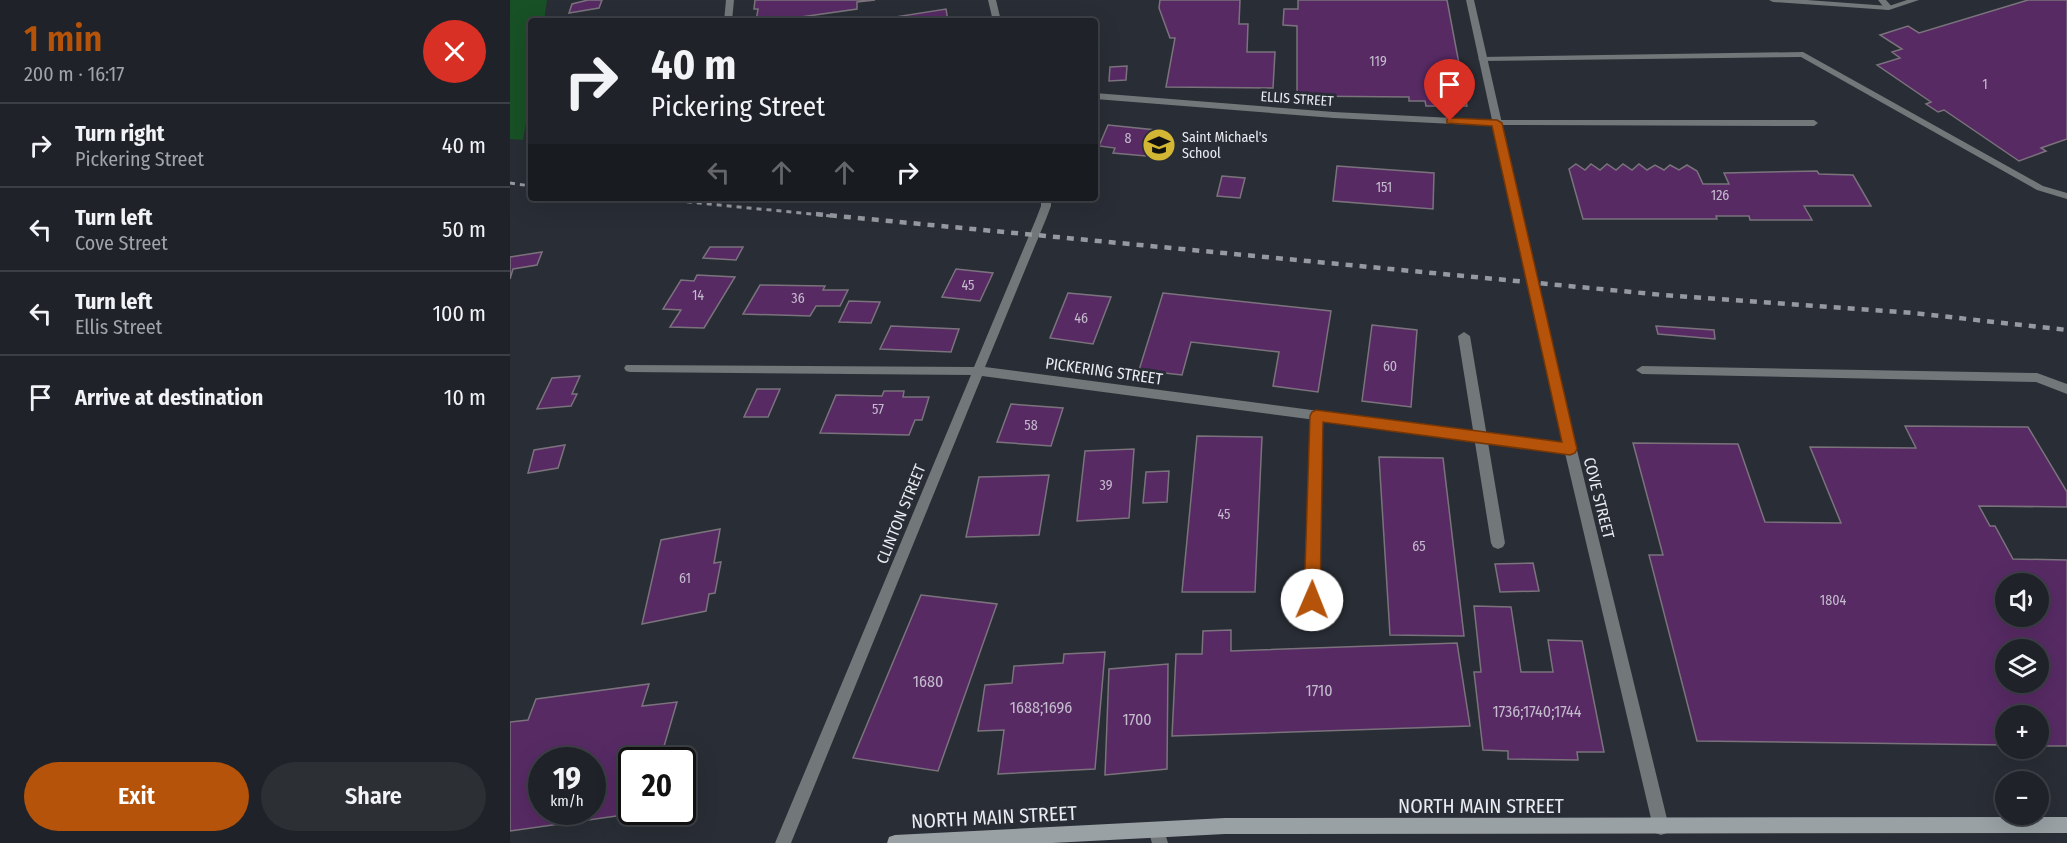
<!DOCTYPE html>
<html lang="en">
<head>
<meta charset="utf-8">
<style>
	:root { --surface:#1f2228; --page:#2c2f34; --text:#f1f3f6; --muted:#a1a4a8; --line:#3c3f45; --accent:#b45309 }
	body { margin:0; font-family:"Fira Sans Condensed",sans-serif; background:var(--page); color:var(--text); height:100vh; display:flex; flex-direction:column; font-size:22px; white-space:nowrap }
	* { box-sizing:border-box; margin:0 }
	p { font-size:20px; color:var(--muted) }
	.icon { flex:none; width:33px; height:33px; fill:none; stroke:currentColor; stroke-width:2; stroke-linecap:round; stroke-linejoin:round }
	.map { position:relative; flex:1; overflow:hidden }
	.side { display:flex; flex-direction:column; background:var(--surface); width:510px }
	.side>* { flex:none }
	.top-card { position:absolute; left:18px; top:18px; width:570px; height:183px; border-radius:6px; box-shadow:0 6px 24px #0002,0 0 0 2px var(--line); background:#1f2228; color:var(--text); overflow:hidden }
	.buttons { position:absolute; left:1485px; top:573px; display:grid; gap:12px }
	.buttons a { display:grid; place-items:center; width:54px; height:54px; border-radius:50%; background:var(--surface); box-shadow:0 6px 24px #0002,0 0 0 2px var(--line); font-size:30px }
	.speed { position:absolute; left:18px; top:747px; display:flex; gap:12px; font-size:30px; font-weight:700; text-align:center }
	.speed>* { display:grid; place-content:center; width:78px; height:78px; border-radius:50%; background:var(--surface); box-shadow:0 6px 24px #0002,0 0 0 2px var(--line); line-height:1 }
	.speed small { font-size:15px; font-weight:400 }
	.speed .limit { border:3px solid #111; border-radius:9px; background:#fff; color:#111 }
	.pin { position:absolute; display:grid; place-items:center; width:51px; height:51px; color:#fff; margin:-62px -26px; border-radius:50% 50% 50% 0; rotate:-45deg; box-shadow:0 0 6px #0007 }
	.pin .icon { rotate:45deg }
	.me { position:absolute; width:66px; margin:-33px; rotate:1deg; stroke-linejoin:round; filter:drop-shadow(0 0 4px #0008) }
	.turn { display:flex; align-items:center; gap:21px; height:126px; padding:0 24px; font-size:27px }
	.turn .icon { width:78px; height:78px; stroke-width:2.5 }
	.turn b { display:block; font-size:42px; line-height:51px }
	.lanes { display:flex; align-items:center; height:57px; padding:0 24px; background:#0003; justify-content:center; gap:30px; direction:ltr }
	.lanes .off { opacity:.35 }
	.round { display:grid; place-items:center; flex:none; width:63px; height:63px; border-radius:32px; background:var(--page) }
	.headline { display:flex; align-items:center; justify-content:space-between; height:102px; padding:0 24px }
	h1 { font-size:36px; font-weight:600; line-height:45px; color:var(--accent) }
	.cta { display:flex; gap:12px; margin-top:auto; padding:12px 24px }
	.cta a { flex:1; height:69px; border-radius:36px; background:var(--accent); color:#fff; font-size:24px; font-weight:600; line-height:69px; text-align:center }
	.cta a+a { background:var(--page); color:var(--text) }
	ul { padding:0; list-style:none }
	li { display:flex; align-items:center; gap:18px; height:84px; padding:0 24px; border-top:2px solid var(--line) }
	li div { flex:1 }
	li b { display:block; font-size:22px }
	li em { font-style:normal }
	main { display:flex; flex:1; min-height:0 }
	.map>svg:first-child { display:block }
	.green { fill:#185125 }
	.building { fill:#572a64; stroke:#7a737c; stroke-width:1.5; fill-rule:evenodd }
	.lines { fill:none; stroke-linecap:round; stroke-linejoin:round }
	.service { fill:#727779; fill-rule:evenodd }
	.minor { fill:#727779; fill-rule:evenodd }
	.secondary { fill:#99a1a5; fill-rule:evenodd }
	.rail-far1 { stroke:#96999f; stroke-width:3; stroke-dasharray:5 5; stroke-linecap:butt }
	.rail { stroke:#96999f; stroke-width:4.5; stroke-dasharray:7 7; stroke-linecap:butt }
	.route { fill:#b45309; stroke:#753606; stroke-width:1.5 }
	.labels { text-anchor:middle; dominant-baseline:central; stroke-width:6; stroke-linejoin:round; paint-order:stroke }
	.number-label { font-size:14px; fill:#c4bbcd }
	.far-street-label { font-size:14px; fill:#e8ebf0; stroke:#292d35 }
	.far-poi-label { font-size:14px; fill:#e8ebf0; stroke:#292d35; text-anchor:start }
	.street-label { font-size:16px; fill:#e8ebf0; stroke:#292d35 }
	.near-number-label { font-size:16px; fill:#c4bbcd }
	.near-street-label { font-size:20px; fill:#e8ebf0; stroke:#292d35 }
</style>
</head>
<body>
<main>
<section class="side">
<div class="headline"><div><h1>1 min</h1><p>200 m · 16:17</p></div><a class="round" style="background:#d93025;color:#fff"><svg class="icon" aria-label="close" viewBox="0 0 24 24"><path d="M6 6l12 12M18 6L6 18"/></svg></a></div>
<ul>
<li><svg class="icon" aria-label="right" viewBox="0 0 24 24"><path d="M7 20v-9h11M14 6l5 5-5 5"/></svg><div><b>Turn right</b><p>Pickering Street</p></div><em>40 m</em></li>
<li><svg class="icon" aria-label="left" viewBox="0 0 24 24"><path d="M17 20v-9H6M10 6l-5 5 5 5"/></svg><div><b>Turn left</b><p>Cove Street</p></div><em>50 m</em></li>
<li><svg class="icon" aria-label="left" viewBox="0 0 24 24"><path d="M17 20v-9H6M10 6l-5 5 5 5"/></svg><div><b>Turn left</b><p>Ellis Street</p></div><em>100 m</em></li>
<li><svg class="icon" aria-label="arrive" viewBox="0 0 24 24"><path d="M6 21V4h12l-3 4 3 4H6"/></svg><div><b>Arrive at destination</b></div><em>10 m</em></li>
</ul>
<div class="cta"><a>Exit</a><a>Share</a></div>
</section>
<div class="map">
<svg width="1557" height="843" viewBox="0 0 1557 843">
	<rect width="100%" height="100%" fill="#292d35"/>
	<!-- green -->
	<path class="green" d="M0 0H37L34 21H21V94L13 140 0 139Z"/>
	<!-- building -->
	<path class="building" d="M78 0H92L89 8 59 13 62 4Z
		M245 0H365L347 2V9L277 19V21H246L248 9H244Z
		M650 0H730L729 24H738L737 52H765L763 88 656 87 665 38H660L649 8Z
		M788 0H937L957 106H916L915 101H899V97L787 96V26L773 25 774 9H788Z
		M1518 0H1557V139L1531 148 1536 151 1509 161 1434 110 1428 112 1416 104 1421 102 1367 65 1390 58 1382 52 1392 49 1370 35 1398 26 1409 33Z
		M436 9 438 21H360Z
		M617 66 616 80 599 81 600 67Z
		M598 125 646 130 636 156 603 153 605 148 589 146Z
		M1066 164 1075 170 1081 164 1090 170 1097 164 1106 170 1113 164 1122 170 1129 164 1137 170 1145 165 1154 170 1160 165 1169 170 1177 165 1187 171 1193 184H1219L1214 173 1307 171 1309 174 1343 175 1361 206H1294L1302 220H1240L1239 216H1206L1207 219H1073L1059 169Z
		M827 166 924 173 923 209 823 201Z
		M712 176 735 178 730 198 707 196Z
		M200 247H233L226 260 193 258Z
		M32 252 27 265 3 269 0 279V257Z
		M446 269 483 273 470 301 432 297Z
		M187 275 225 277 194 328 160 327 171 310 153 309 171 280 184 281Z
		M250 285 315 286 313 290H338L330 306H306L300 316 233 314Z
		M558 293 601 297 583 344 540 338Z
		M653 293 821 311 808 392 763 386 769 352 681 342 672 375 629 370Z
		M339 301 370 302 361 323 329 322Z
		M862 325 907 330 901 407 852 401Z
		M381 326 449 329 441 352 370 349Z
		M1146 326 1204 330 1205 339 1148 334Z
		M70 376 62 394H67L61 406 27 409 42 378Z
		M247 389H270L258 417H234Z
		M374 391H394L393 397H419L412 420H405L399 435 310 433 326 395 372 396Z
		M501 404 553 408 541 446 487 442Z
		M1395 426 1518 427 1557 492V507L1469 506 1480 526H1485L1503 559 1557 560V746H1528V716H1496V745L1187 741 1139 555H1153L1123 443 1228 444 1255 522 1331 523 1300 447 1406 448ZM1496 584H1528V616H1496ZM1496 650H1528V682H1496Z
		M687 436 752 437 745 592H672Z
		M55 445 48 468 18 473 24 450Z
		M624 449 619 518 567 521 575 451Z
		M869 457 933 458 954 636 880 635Z
		M659 471 657 502 633 503 636 472Z
		M539 475 529 535 456 537 469 477Z
		M210 529 204 563 211 562 205 593 199 594 196 611 132 624 151 540Z
		M1023 563 1029 591 990 592 985 564Z
		M411 595 487 604 428 771 343 758Z
		M964 606 1001 607 1011 672H1043L1038 640 1072 641 1094 752H1067L1068 760 998 759V751L973 750 964 672H971Z
		M721 630V651L947 643 960 726 662 736 666 654H692L693 631Z
		M595 652 585 769 488 774 494 730 468 731 475 685 502 683 504 666 553 663 554 654Z
		M658 664 657 769 595 775 599 669Z
		M139 684 132 706 167 702 150 760H122V812H135L0 831V722L18 720 26 699ZM32 760H82V812H32Z"/>
	<g class="lines">
		<!-- service -->
		<path class="service" d="M1368 0H1376L1383 8 1376 10Z
			M1293 52 1533 186 1557 193V199L1527 190 1291 57 972 61 968 59 972 57Z
			M987 120H1304L1308 123 1304 126 984 125V121Z
			M954 332 960 336 995 543 993 547 988 549 983 547 981 543 948 336Z
			M1132 366 1527 373 1557 384V394L1526 382 1132 374 1126 370Z
			M806 411 810 413 812 416 809 600 807 605 802 606 797 605 795 600 800 416 802 413Z"/>
		<!-- minor -->
		<path class="minor" d="M216 0H224L222 21H214Z
			M478 0H486L491 21H483Z
			M956 0H964L1056 405 1159 827 1157 833 1151 835 1145 833 1143 827 1055 453 472 376 281 843H265L461 375 120 372 116 371 114 368 116 365 464 367 526 219 531 206V198H541V206L536 219 475 367 1053 443 983 126 824 118 585 99V93L824 112 982 120Z
			M1259 0H1297L1379 6 1397 0H1409L1379 10 1263 2Z
			M646 822 652 824 658 843H642L638 830 640 824Z"/>
		<!-- secondary -->
		<path class="secondary" d="M1557 817V833L715 834 542 843H377L379 837 385 835 715 818Z"/>
		<!-- rail-far1 -->
		<path class="rail-far1" d="M0 183 21 186
			M137 198 322 216"/>
		<!-- rail -->
		<path class="rail" d="M306 214 1153 295 1403 313 1557 330"/>
	</g>
	<!-- route -->
	<path class="route" d="M940 118 987 120 992 123 1067 449 1065 453 1060 455 813 422 810 600 808 605 802 607 797 605 794 600 800 416 802 412 806 410 1052 442 982 126 937 123V119Z"/>
	<!-- icons -->
	<defs>
		<symbol id="school-disc" viewBox="-11 -11 22 22"><circle r="9.5" fill="#d4b635" stroke="#292d35"/><path d="M0-5L7-2L0 1L-7-2ZM-4 1L0 2.5L4 1V4Q0 6-4 4Z" fill="#111"/></symbol>
	</defs>
	<g fill-rule="evenodd">
		<use href="#school-disc" x="630" y="126" width="38" height="38"/>
	</g>
	<g class="labels">
		<!-- number labels -->
		<g class="number-label">
			<text x="868" y="61">119</text>
			<text x="1475" y="84">1</text>
			<text x="618" y="138">8</text>
			<text x="874" y="187">151</text>
			<text x="1210" y="195">126</text>
			<text x="458" y="285">45</text>
			<text x="188" y="295">14</text>
			<text x="288" y="298">36</text>
			<text x="571" y="318">46</text>
			<text x="880" y="366">60</text>
			<text x="368" y="409">57</text>
			<text x="521" y="425">58</text>
			<text x="596" y="485">39</text>
			<text x="714" y="514">45</text>
			<text x="909" y="546">65</text>
			<text x="175" y="578">61</text>
			<text x="1323" y="600">1804</text>
		</g>
		<!-- far-street labels -->
		<g class="far-street-label">
			<text transform="translate(787 99) rotate(4)">ELLIS STREET</text>
		</g>
		<!-- far-poi labels -->
		<g class="far-poi-label">
			<text x="672" y="137">Saint Michael's<tspan x="672" dy="16">School</tspan></text>
		</g>
		<!-- street labels -->
		<g class="street-label">
			<text transform="translate(594 371) rotate(8)">PICKERING STREET</text>
			<text transform="translate(1089 498) rotate(76)">COVE STREET</text>
			<text transform="translate(391 514) rotate(-68)">CLINTON STREET</text>
		</g>
		<!-- near-number labels -->
		<g class="near-number-label">
			<text x="418" y="681">1680</text>
			<text x="809" y="690">1710</text>
			<text x="531" y="707">1688;1696</text>
			<text x="1027" y="711">1736;1740;1744</text>
			<text x="627" y="719">1700</text>
		</g>
		<!-- near-street labels -->
		<g class="near-street-label">
			<text x="971" y="806">NORTH MAIN STREET</text>
			<text transform="translate(484 817) rotate(-3)">NORTH MAIN STREET</text>
		</g>
	</g>
</svg>
<div class="buttons">
<a><svg class="icon" aria-label="sound" viewBox="0 0 24 24"><path d="M4 9h4l5-4v14l-5-4H4zM17 9q2 3 0 6"/></svg></a>
<a><svg class="icon" aria-label="layers" viewBox="0 0 24 24"><path d="M12 4l9 5-9 5-9-5zM3 14l9 5 9-5"/></svg></a>
<a>+</a>
<a>−</a>
</div>
<div class="speed"><div>19<small>km/h</small></div><div class="limit">20</div></div>
<div class="pin" style="left:940px;top:121px;background:#d93025"><svg class="icon" aria-label="arrive" viewBox="0 0 24 24"><path d="M6 21V4h12l-3 4 3 4H6"/></svg></div>
<svg class="me" style="left:802px;top:600px" viewBox="-20 -20 40 40"><circle r="19" fill="#fff"/><path d="M0-13L10 11 0 6-10 11z" fill="#b45309"/></svg>
<div class="top-card">
<div class="turn"><svg class="icon" aria-label="right" viewBox="0 0 24 24"><path d="M7 20v-9h11M14 6l5 5-5 5"/></svg><div><b>40 m</b>Pickering Street</div></div>
<div class="lanes"><svg class="icon off" aria-label="left" viewBox="0 0 24 24"><path d="M17 20v-9H6M10 6l-5 5 5 5"/></svg><svg class="icon off" aria-label="ahead" viewBox="0 0 24 24"><path d="M12 20V5M6 11l6-6 6 6"/></svg><svg class="icon off" aria-label="ahead" viewBox="0 0 24 24"><path d="M12 20V5M6 11l6-6 6 6"/></svg><svg class="icon" aria-label="right" viewBox="0 0 24 24"><path d="M7 20v-9h11M14 6l5 5-5 5"/></svg></div>
</div>
</div>
</main>
</body>
</html>
